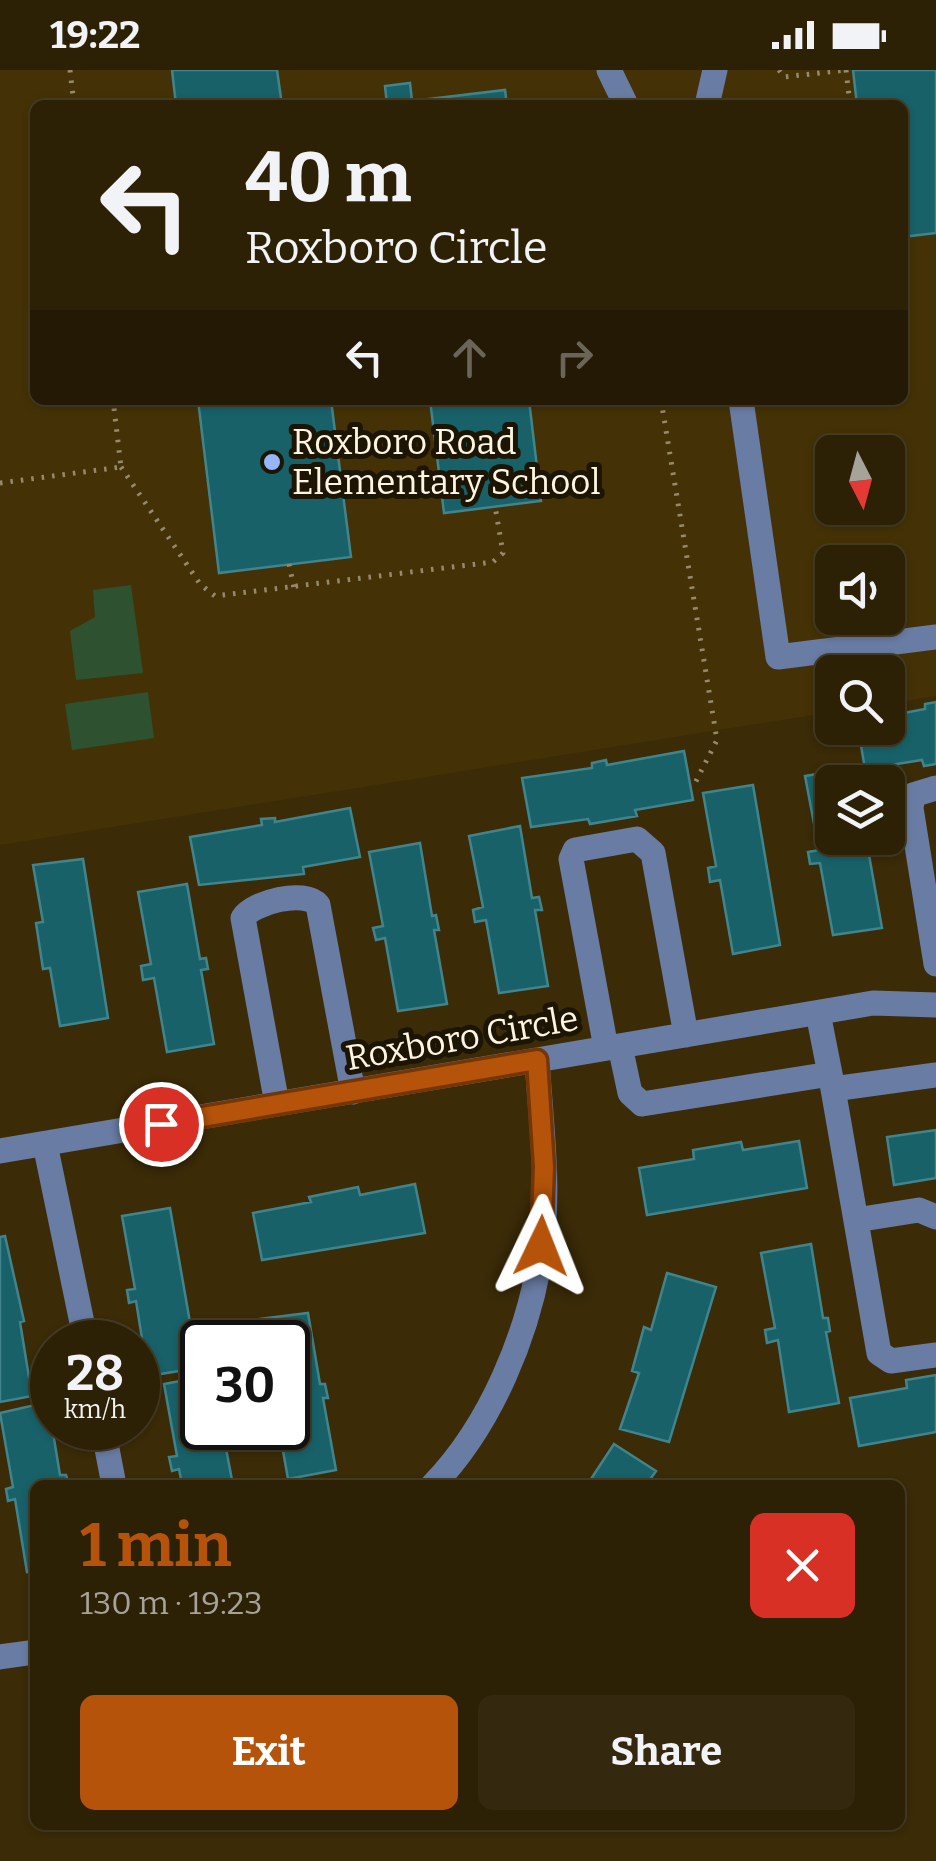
<!DOCTYPE html>
<html lang="en">
<head>
<meta charset="utf-8">
<style>
	:root { --surface:#2c2005; --page:#34280f; --text:#f1f3f6; --muted:#a6a39a; --line:#483e27; --accent:#b45309 }
	body { margin:0; font-family:Bitter,serif; background:var(--page); color:var(--text); height:100vh; display:flex; flex-direction:column; font-size:38px; white-space:nowrap }
	* { box-sizing:border-box; margin:0 }
	p { font-size:32px; color:var(--muted) }
	.icon { flex:none; width:55px; height:55px; fill:none; stroke:currentColor; stroke-width:2; stroke-linecap:round; stroke-linejoin:round }
	.map { position:relative; flex:1; overflow:hidden }
	.panel { position:absolute; left:30px; top:1410px; width:875px; height:350px; display:flex; flex-direction:column; background:var(--surface); border-radius:15px; box-shadow:0 2px 8px #0004,0 0 0 2px var(--line) }
	.panel>* { flex:none }
	.guide { position:absolute; left:30px; top:30px; width:878px; height:305px; border-radius:15px; box-shadow:0 2px 8px #0004,0 0 0 2px var(--line); background:#2c2005; color:var(--text); overflow:hidden }
	.needle { width:65px; rotate:174deg }
	.fabs { position:absolute; left:815px; top:365px; display:grid; gap:20px }
	.fabs a { display:grid; place-items:center; width:90px; height:90px; border-radius:15px; background:var(--surface); box-shadow:0 2px 8px #0004,0 0 0 2px var(--line); font-size:50px }
	.speed { position:absolute; left:30px; top:1250px; display:flex; gap:20px; font-size:50px; font-weight:700; text-align:center }
	.speed>* { display:grid; place-content:center; width:130px; height:130px; border-radius:50%; background:var(--surface); box-shadow:0 2px 8px #0004,0 0 0 2px var(--line); line-height:1 }
	.speed small { font-size:25px; font-weight:400 }
	.speed .limit { border:5px solid #111; border-radius:15px; background:#fff; color:#111 }
	.pin { position:absolute; display:grid; place-items:center; width:85px; height:85px; color:#fff; margin:-42px; border:5px solid #fff; border-radius:50%; box-shadow:0 2px 10px #0007 }
	.me { position:absolute; width:110px; margin:-55px; rotate:2deg; stroke-linejoin:round; filter:drop-shadow(0 0 8px #0008) }
	.turn { display:flex; align-items:center; gap:35px; height:210px; padding:0 50px; font-size:45px }
	.turn .icon { width:130px; height:130px; stroke-width:2.5 }
	.turn b { display:block; font-size:70px; line-height:85px }
	.lanes { display:flex; align-items:center; height:95px; padding:0 50px; background:#0003; justify-content:center; gap:50px; direction:ltr }
	.lanes .off { opacity:.35 }
	.round { display:grid; place-items:center; flex:none; width:105px; height:105px; border-radius:15px; background:var(--page) }
	.overview { display:flex; align-items:center; justify-content:space-between; height:170px; padding:0 50px }
	h1 { font-size:60px; font-weight:700; line-height:75px; color:var(--accent) }
	.action { display:flex; gap:20px; margin-top:auto; padding:20px 50px }
	.action a { flex:1; height:115px; border-radius:15px; background:var(--accent); color:#fff; font-size:40px; font-weight:700; line-height:115px; text-align:center }
	.action a+a { background:var(--page); color:var(--text) }
	.status { display:flex; justify-content:space-between; align-items:center; height:70px; padding:0 50px; background:var(--surface); direction:ltr }
	.status svg { height:28px; fill:currentColor }
	.map>svg:first-child { display:block }
	.built { fill:#443206; fill-rule:evenodd }
	.green { fill:#2e522f }
	.building { fill:#186169; stroke:#42848c; stroke-width:2.5 }
	.lines { fill:none; stroke-linecap:round; stroke-linejoin:round }
	.path { stroke:#968a6e; stroke-width:5; stroke-dasharray:2.5 8; stroke-linecap:butt }
	.minor { stroke:#697ca4; stroke-width:25 }
	.route-casing { stroke:#753606; stroke-width:25 }
	.route { stroke:#b45309; stroke-width:18 }
	.poi-dot { fill:#95b6fd; stroke:#1d1503; stroke-width:4 }
	.labels { text-anchor:middle; dominant-baseline:central; stroke-width:10; stroke-linejoin:round; paint-order:stroke }
	.poi-label { font-size:35px; fill:#fdf4e1; stroke:#1d1503; text-anchor:start }
	.street-label { font-size:35px; fill:#fdf4e1; stroke:#1d1503 }
</style>
</head>
<body>
<div class="status"><b>19:22</b><svg viewBox="0 0 49 12"><path d="M0 12V9h3v3zM5 12V6h3v6zM10 12V3h3v9zM15 12V0h3v12zM26 1h20v11H26zM47 4h2v5h-2z"/></svg></div>
<div class="map">
<svg width="936" height="1791" viewBox="0 0 936 1791">
	<rect width="100%" height="100%" fill="#3b2b07"/>
	<!-- built -->
	<path class="built" d="M0 0H936V626L888 634V602H832V642L0 775ZM35 35H902V330H35ZM832 382H888V438H832ZM832 492H888V548H832Z"/>
	<!-- green -->
	<path class="green" d="M131 515 143 603 76 610 70 561 95 547 93 520Z
		M148 622 154 668 72 680 65 634Z"/>
	<!-- building -->
	<path class="building" d="M172 0H277L282 35H176Z
		M853 0H936V163L902 167V35H857Z
		M410 13 412 31 505 20 507 35H387L385 16Z
		M198 330H331L351 487 219 503Z
		M430 330H529L541 431 444 443Z
		M936 632V694L924 696 922 690 865 699 858 658H888V646L925 639V634Z
		M684 681 693 730 635 740 637 746 590 754 588 749 531 757 522 708 592 698V693L606 690 607 695Z
		M853 698 855 712H832V768L871 770 873 784 869 785 882 858 833 865 820 793 810 794 808 782 819 780 805 706Z
		M753 715 780 875 733 884 720 810 710 812 708 798 716 796 703 723Z
		M350 738 360 787 303 797 304 804 199 815 190 767 262 755 261 749 275 748V752Z
		M520 756 532 828 539 827 542 840H535L548 916 499 923 486 850 475 852 473 840 483 837 469 766Z
		M420 773 432 846 436 845 439 860H434L447 934 398 941 385 868 376 870 373 858 383 856 369 782Z
		M83 789 108 948 60 956 50 898 43 899 36 853 43 852 33 795Z
		M187 814 200 889 206 888 208 899 201 900 214 974 167 982 154 908 143 910 141 896 151 894 138 822Z
		M936 1060V1108L894 1115 887 1067Z
		M799 1071 807 1118 647 1145 639 1098 694 1089 693 1080 741 1072 743 1080Z
		M415 1114 425 1163 262 1190 253 1143 311 1132 309 1127 358 1117 360 1125Z
		M170 1138 198 1298 148 1306 136 1231 129 1233 127 1220 135 1219 122 1146Z
		M5 1166 24 1251 20 1252 32 1326 0 1332V1167Z
		M811 1174 823 1248H828L830 1261 826 1262 839 1333 789 1342 778 1270 767 1273 765 1260 775 1258 761 1183Z
		M667 1203 716 1217 669 1372 620 1359 639 1303 632 1301 644 1257 651 1260Z
		M308 1243 320 1314H325L328 1328H323L336 1400 288 1409 279 1358H288V1272H264L259 1249Z
		M936 1305V1362L859 1376 850 1328 907 1318 906 1310Z
		M202 1307V1358H222L233 1415H182L179 1399 172 1401 169 1387 177 1386 164 1314Z
		M48 1332 60 1405H66L69 1415H35V1501L27 1502 15 1429 8 1431 6 1419 13 1417 0 1343Z
		M614 1374 656 1401 646 1415H587Z"/>
	<g class="lines">
		<!-- path -->
		<path class="path" d="M70 0 74 35
			M779 0 784 7 846 0
			M846 0 850 35
			M661 330 717 670 694 715
			M121 397 200 514 215 526 493 492 503 483 495 436
			M0 413 121 397 113 330
			M289 494 294 518"/>
		<!-- minor -->
		<path class="minor" d="M609 0 626 35
			M707 35 715 0
			M741 330 778 587 936 567
			M936 718 913 725 911 738 936 894
			M818 943 833 1019 936 1005
			M620 976 630 1023 642 1034 830 1004
			M606 978 571 789 575 780 637 769 653 783 686 965
			M833 1019 879 1283 891 1291 936 1285
			M277 1034 243 848C253 832 305 819 318 835L353 1022
			M45 1074 86 1272
			M0 1081 873 933 936 935
			M856 1150 919 1140 936 1147
			M103 1358 114 1415
			M433 1415C491 1355 529 1263 541 1182 550 1119 541 1053 537 990
			M0 1587 35 1582"/>
	</g>
	<g class="lines">
		<defs>
			<path id="route" d="M161 1054 537 990 544 1097 541 1176"/>
		</defs>
		<!-- route casing -->
		<use href="#route" class="route-casing"/>
		<!-- route -->
		<use href="#route" class="route"/>
	</g>
	<!-- markers -->
	<circle class="poi-dot" cx="272" cy="392" r="10"/>
	<g class="labels">
		<!-- poi labels -->
		<g class="poi-label">
			<text x="292" y="372">Roxboro Road<tspan x="292" dy="40">Elementary School</tspan></text>
		</g>
		<!-- street labels -->
		<g class="street-label">
			<text transform="translate(462 968) rotate(-10)">Roxboro Circle</text>
		</g>
	</g>
</svg>
<div class="fabs">
<a><svg class="needle" viewBox="-14 -14 28 28"><path d="M0-13l5 13h-10z" fill="#e53935"/><path d="M0 13l5-13h-10z" fill="#a6a39a"/></svg></a>
<a><svg class="icon" aria-label="sound" viewBox="0 0 24 24"><path d="M4 9h4l5-4v14l-5-4H4zM17 9q2 3 0 6"/></svg></a>
<a><svg class="icon" aria-label="search" viewBox="0 0 24 24"><circle cx="10" cy="10" r="6"/><path d="M15 15l6 6"/></svg></a>
<a><svg class="icon" aria-label="layers" viewBox="0 0 24 24"><path d="M12 4l9 5-9 5-9-5zM3 14l9 5 9-5"/></svg></a>
</div>
<div class="speed"><div>28<small>km/h</small></div><div class="limit">30</div></div>
<div class="pin" style="left:161px;top:1054px;background:#d93025"><svg class="icon" aria-label="arrive" viewBox="0 0 24 24"><path d="M6 21V4h12l-3 4 3 4H6"/></svg></div>
<svg class="me" style="left:541px;top:1176px" viewBox="-20 -20 40 40"><path d="M0-17L14 15 0 8-14 15z" fill="#b45309" stroke="#fff" stroke-width="4"/></svg>
<div class="guide">
<div class="turn"><svg class="icon" aria-label="left" viewBox="0 0 24 24"><path d="M17 20v-9H6M10 6l-5 5 5 5"/></svg><div><b>40 m</b>Roxboro Circle</div></div>
<div class="lanes"><svg class="icon" aria-label="left" viewBox="0 0 24 24"><path d="M17 20v-9H6M10 6l-5 5 5 5"/></svg><svg class="icon off" aria-label="ahead" viewBox="0 0 24 24"><path d="M12 20V5M6 11l6-6 6 6"/></svg><svg class="icon off" aria-label="right" viewBox="0 0 24 24"><path d="M7 20v-9h11M14 6l5 5-5 5"/></svg></div>
</div>
<section class="panel">
<div class="overview"><div><h1>1 min</h1><p>130 m · 19:23</p></div><a class="round" style="background:#d93025;color:#fff"><svg class="icon" aria-label="close" viewBox="0 0 24 24"><path d="M6 6l12 12M18 6L6 18"/></svg></a></div>
<div class="action"><a>Exit</a><a>Share</a></div>
</section>
</div>
</body>
</html>
